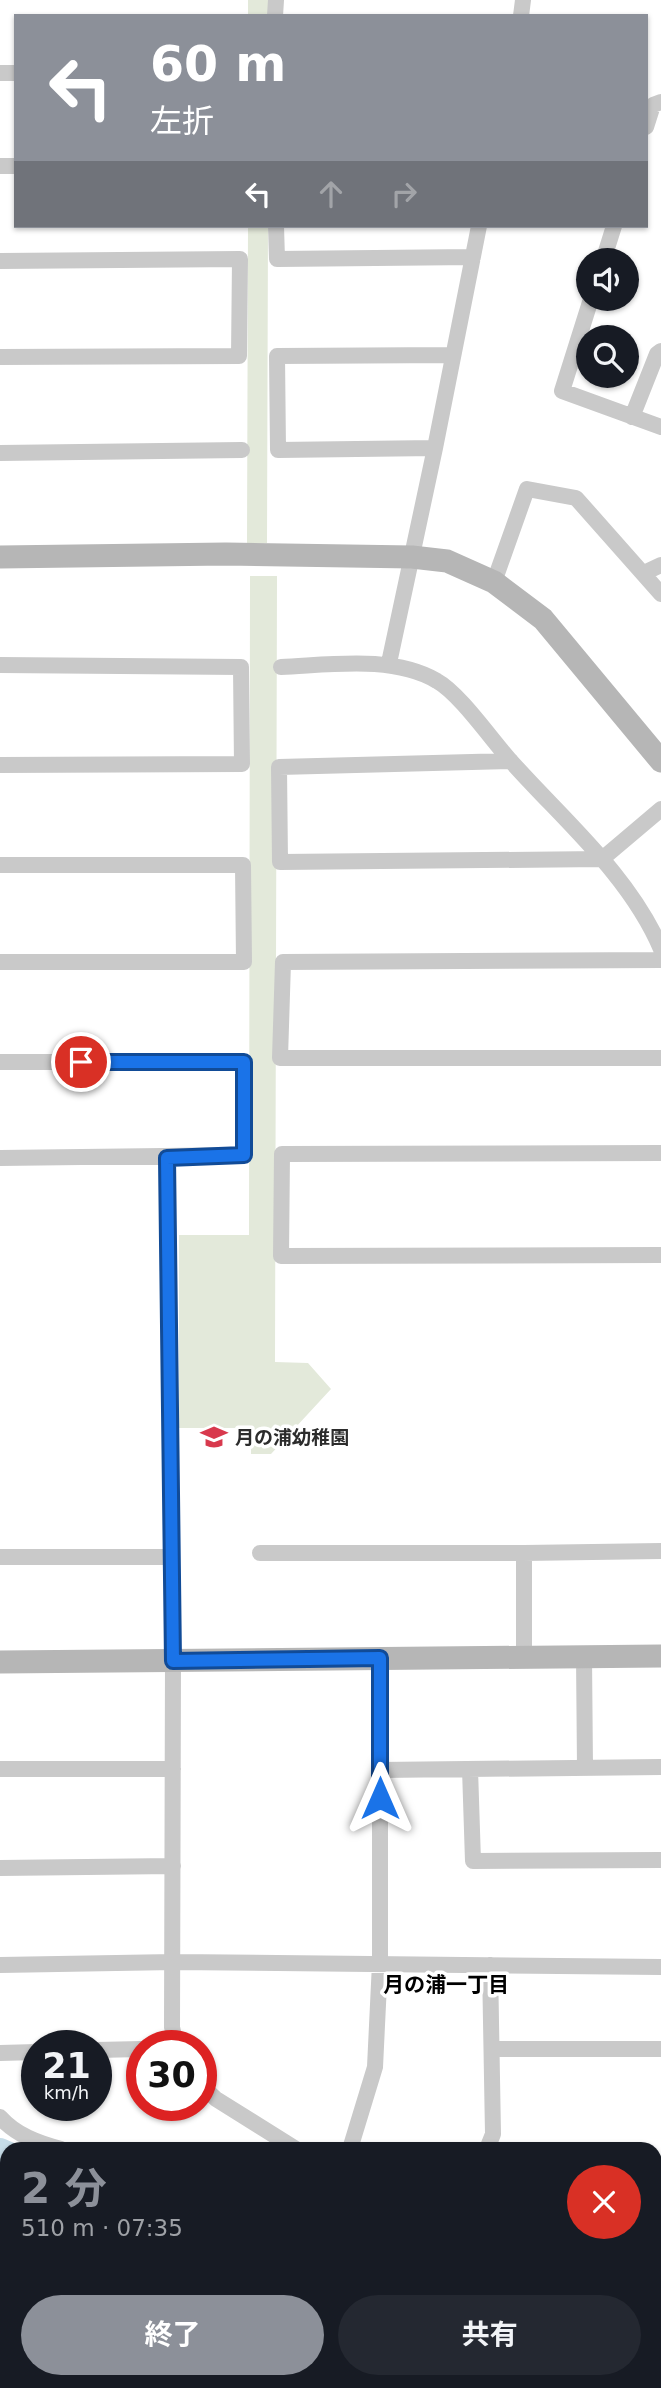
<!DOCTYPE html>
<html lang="ja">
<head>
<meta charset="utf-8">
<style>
	:root { --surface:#171b24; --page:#242831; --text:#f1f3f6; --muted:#9ea1a6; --accent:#8c9099 }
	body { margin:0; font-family:"DejaVu Sans","Noto Sans JP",sans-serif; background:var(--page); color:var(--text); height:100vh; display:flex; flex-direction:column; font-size:26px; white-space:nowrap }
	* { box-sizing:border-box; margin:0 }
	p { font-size:23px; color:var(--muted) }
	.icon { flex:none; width:38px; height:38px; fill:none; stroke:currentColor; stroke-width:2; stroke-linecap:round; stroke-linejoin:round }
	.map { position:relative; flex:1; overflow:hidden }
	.panel { position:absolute; left:0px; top:2142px; width:662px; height:247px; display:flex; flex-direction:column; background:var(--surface); border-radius:21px 21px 0 0; box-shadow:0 2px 5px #0004 }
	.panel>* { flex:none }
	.hud { position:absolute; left:14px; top:14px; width:634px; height:214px; border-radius:0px; box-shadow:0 2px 5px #0004; background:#8c9099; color:#fff; overflow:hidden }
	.buttons { position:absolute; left:576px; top:248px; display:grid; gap:14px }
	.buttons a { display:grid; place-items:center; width:63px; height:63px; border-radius:50%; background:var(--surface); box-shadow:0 2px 5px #0004; font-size:35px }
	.speed { position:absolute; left:21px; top:2030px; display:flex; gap:14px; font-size:35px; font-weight:700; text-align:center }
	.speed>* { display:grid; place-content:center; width:91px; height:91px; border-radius:50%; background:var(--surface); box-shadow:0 2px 5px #0004; line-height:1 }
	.speed small { font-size:18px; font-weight:400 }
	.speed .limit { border:10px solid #d22; background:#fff; color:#111 }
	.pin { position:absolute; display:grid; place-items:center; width:60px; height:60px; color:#fff; margin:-30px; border:4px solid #fff; border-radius:50%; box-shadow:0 2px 7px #0007 }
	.me { position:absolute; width:77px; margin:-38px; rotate:0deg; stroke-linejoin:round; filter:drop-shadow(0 0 5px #0008) }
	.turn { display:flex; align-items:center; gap:24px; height:147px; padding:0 21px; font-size:32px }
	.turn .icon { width:91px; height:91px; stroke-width:2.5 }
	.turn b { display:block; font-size:49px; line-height:60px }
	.lanes { display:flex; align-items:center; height:66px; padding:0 21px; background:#0003; justify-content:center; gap:35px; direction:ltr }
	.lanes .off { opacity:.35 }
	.round { display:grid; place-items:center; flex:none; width:74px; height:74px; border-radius:37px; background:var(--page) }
	.overview { display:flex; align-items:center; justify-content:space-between; height:119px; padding:0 21px }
	h1 { font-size:42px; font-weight:700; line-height:52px; color:var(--accent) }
	.button { display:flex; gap:14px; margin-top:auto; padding:14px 21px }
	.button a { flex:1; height:80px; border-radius:42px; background:var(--accent); color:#fff; font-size:28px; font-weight:700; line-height:80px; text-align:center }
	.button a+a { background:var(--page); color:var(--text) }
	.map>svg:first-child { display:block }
	.green { fill:#e3e9da }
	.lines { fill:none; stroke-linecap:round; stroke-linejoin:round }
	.river { stroke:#c7dde8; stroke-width:28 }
	.street { stroke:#c9c9c9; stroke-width:16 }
	.secondary { stroke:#b6b6b6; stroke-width:23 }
	.route-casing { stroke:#114b97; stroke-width:18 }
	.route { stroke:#1a73e8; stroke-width:12 }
	.labels { text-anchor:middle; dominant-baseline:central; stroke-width:7; stroke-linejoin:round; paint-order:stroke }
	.poi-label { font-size:19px; font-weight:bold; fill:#2c2c2c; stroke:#fff; text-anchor:start }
	.neighbourhood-label { font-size:21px; font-weight:bold; fill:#000; stroke:#fff }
</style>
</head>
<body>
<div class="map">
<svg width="661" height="2388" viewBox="0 0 661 2388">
	<rect width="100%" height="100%" fill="#fff"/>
	<!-- green -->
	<path class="green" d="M248 0H268V16H248Z
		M248 226H268L267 543H247Z
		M250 576H277L275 1362 308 1363 331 1389 271 1454H251V1428H179V1235H249Z"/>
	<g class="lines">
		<!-- river -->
		<path class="river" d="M0 2152 7 2155
			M331 2382 334 2388"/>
		<!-- street -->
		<path class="street" d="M275 16 276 0
			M521 16 523 0
			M0 73H16
			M646 127 653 105 661 102
			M0 166H16
			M276 226 277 259 473 257
			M0 261 240 259 239 356 0 357
			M603 261 614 226
			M591 299 562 391 661 427
			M632 417 657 354 661 351
			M435 448 278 450 277 356 453 355
			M0 453 242 450
			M644 573 661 565
			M494 582 527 489 576 498 661 594
			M389 663 435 448 479 226
			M0 665 241 667 242 764 0 765
			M281 667C330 665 393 655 437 681 459 693 491 739 509 759 562 819 629 874 661 949
			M511 761 279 767 280 862 602 859 661 809
			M0 865H243L244 962H0
			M661 960 283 962 280 1058H661
			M0 1062H244V1155L0 1158
			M661 1153 282 1154 281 1256 661 1255
			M167 1158 173 1661 172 2027 176 2046
			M260 1553H524L661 1551
			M524 1553V1656
			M0 1557H172
			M584 1656 585 1768
			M0 1769H173
			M470 1769 473 1861 661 1860
			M380 1770 661 1767
			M0 1868 173 1866
			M0 1965 174 1962 661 1967
			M493 2049H661
			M96 2050 142 2049
			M0 2053 37 2052
			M201 2085 216 2099 296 2149
			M0 2117C16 2135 38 2143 61 2149
			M350 2149 375 2067 380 1963V1658
			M487 2149 493 2134 490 1965
			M654 2268H661
			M654 2357 661 2364
			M360 2382 362 2388
			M465 2382 469 2388
			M566 2382 569 2388"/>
		<!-- secondary -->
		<path class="secondary" d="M0 557 226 554 412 557 447 561 494 582 543 619 661 761
			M0 1662 661 1656"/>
	</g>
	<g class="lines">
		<defs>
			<path id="route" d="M81 1062H244V1155L167 1158 173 1661 380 1658V1798"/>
		</defs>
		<!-- route casing -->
		<use href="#route" class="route-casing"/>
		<!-- route -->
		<use href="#route" class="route"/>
	</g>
	<!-- icons -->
	<defs>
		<symbol id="school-bare" viewBox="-9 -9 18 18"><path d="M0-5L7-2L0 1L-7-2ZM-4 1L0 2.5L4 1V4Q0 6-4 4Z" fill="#d8394d" stroke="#fff" stroke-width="2.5" paint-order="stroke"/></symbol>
	</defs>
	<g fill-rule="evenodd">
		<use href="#school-bare" x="195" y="1418" width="38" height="38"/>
	</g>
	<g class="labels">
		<!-- poi labels -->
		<g class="poi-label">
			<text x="235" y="1437">月の浦幼稚園</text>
		</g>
		<!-- neighbourhood labels -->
		<g class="neighbourhood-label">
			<text x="446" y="1985">月の浦一丁目</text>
		</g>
	</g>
</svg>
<div class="buttons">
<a><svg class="icon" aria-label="sound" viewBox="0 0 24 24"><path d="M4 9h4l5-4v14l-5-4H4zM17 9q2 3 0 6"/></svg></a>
<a><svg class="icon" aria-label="search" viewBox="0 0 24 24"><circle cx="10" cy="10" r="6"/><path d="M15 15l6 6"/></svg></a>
</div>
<div class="speed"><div>21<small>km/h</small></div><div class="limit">30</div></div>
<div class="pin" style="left:81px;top:1062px;background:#d93025"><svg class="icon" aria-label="arrive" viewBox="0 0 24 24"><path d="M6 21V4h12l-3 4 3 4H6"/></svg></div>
<svg class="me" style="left:380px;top:1798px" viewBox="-20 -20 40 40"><path d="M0-17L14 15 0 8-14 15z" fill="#1a73e8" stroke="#fff" stroke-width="4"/></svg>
<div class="hud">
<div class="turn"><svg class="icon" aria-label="left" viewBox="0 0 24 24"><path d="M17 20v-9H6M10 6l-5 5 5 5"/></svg><div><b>60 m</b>左折</div></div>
<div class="lanes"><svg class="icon" aria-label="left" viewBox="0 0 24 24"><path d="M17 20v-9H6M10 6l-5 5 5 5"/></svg><svg class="icon off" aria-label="ahead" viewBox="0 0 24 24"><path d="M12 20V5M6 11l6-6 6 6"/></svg><svg class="icon off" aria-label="right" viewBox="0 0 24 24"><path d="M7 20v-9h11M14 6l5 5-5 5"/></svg></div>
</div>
<section class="panel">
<div class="overview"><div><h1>2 分</h1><p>510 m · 07:35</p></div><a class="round" style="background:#d93025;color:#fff"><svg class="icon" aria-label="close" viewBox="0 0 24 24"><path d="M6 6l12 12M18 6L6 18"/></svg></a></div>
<div class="button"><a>終了</a><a>共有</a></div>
</section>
</div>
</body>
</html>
